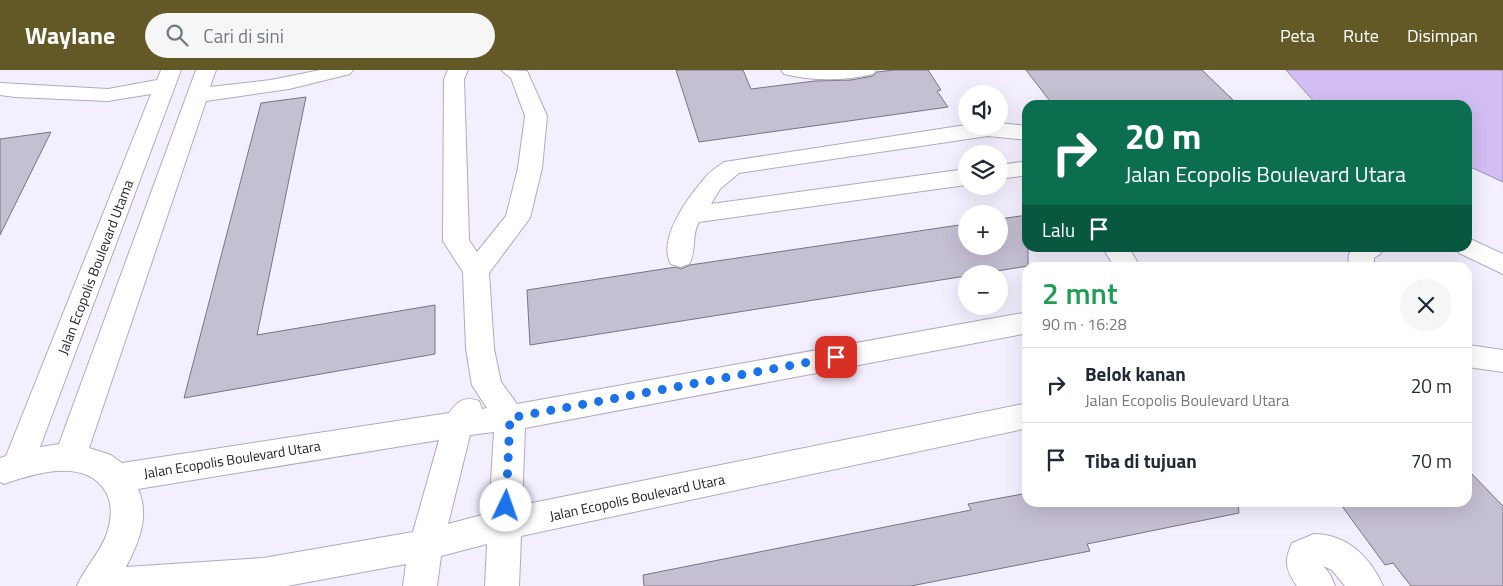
<!DOCTYPE html>
<html lang="id">
<head>
<meta charset="utf-8">
<style>
	:root { --surface:#fff; --page:#f6f6f7; --text:#1f2937; --muted:#747a83; --line:#e0e1e3; --accent:#635926 }
	body { margin:0; font-family:"Titillium Web",sans-serif; background:var(--page); color:var(--text); height:100vh; display:flex; flex-direction:column; font-size:19px; white-space:nowrap }
	* { box-sizing:border-box; margin:0 }
	p { font-size:16px; color:var(--muted) }
	.icon { flex:none; width:28px; height:28px; fill:none; stroke:currentColor; stroke-width:2; stroke-linecap:round; stroke-linejoin:round }
	.map { position:relative; flex:1; overflow:hidden }
	.sheet { position:absolute; left:1022px; top:192px; width:450px; height:245px; display:flex; flex-direction:column; background:var(--surface); border-radius:15px; box-shadow:0 5px 20px #0002 }
	.sheet>* { flex:none }
	.top-card { position:absolute; left:1022px; top:30px; width:450px; height:152px; border-radius:15px; box-shadow:0 5px 20px #0002; background:#0b6e4f; color:#fff; overflow:hidden }
	.tools { position:absolute; left:958px; top:15px; display:grid; gap:10px }
	.tools a { display:grid; place-items:center; width:50px; height:50px; border-radius:50%; background:var(--surface); box-shadow:0 5px 20px #0002; font-size:25px }
	.pin { position:absolute; display:grid; place-items:center; width:42px; height:42px; color:#fff; margin:-21px; border-radius:10px; box-shadow:0 2px 8px #0006 }
	.me { position:absolute; width:55px; margin:-28px; rotate:3deg; stroke-linejoin:round; filter:drop-shadow(0 0 4px #0008) }
	.turn { display:flex; align-items:center; gap:18px; height:105px; padding:0 20px; font-size:22px }
	.turn .icon { width:65px; height:65px; stroke-width:2.5 }
	.turn b { display:block; font-size:35px; line-height:42px }
	.then { display:flex; align-items:center; height:48px; padding:0 20px; background:#0003; gap:10px; font-size:19px }
	.round { display:grid; place-items:center; flex:none; width:52px; height:52px; border-radius:26px; background:var(--page) }
	.headline { display:flex; align-items:center; justify-content:space-between; height:85px; padding:0 20px }
	h1 { font-size:30px; font-weight:600; line-height:38px; color:#1e9e55 }
	ul { padding:0; list-style:none }
	li { display:flex; align-items:center; gap:15px; height:75px; padding:0 20px; border-top:1px solid var(--line) }
	li div { flex:1 }
	li b { display:block; font-size:19px }
	li em { font-style:normal }
	header { display:flex; align-items:center; gap:30px; box-sizing:border-box; height:70px; padding:0 25px; background:var(--accent); color:#fff }
	header strong { font-size:24px }
	nav { display:flex; gap:28px; margin-inline-start:auto; font-size:18px }
	.search { width:350px; height:45px; background:var(--page); display:flex; align-items:center; gap:12px; box-sizing:border-box; padding:0 18px; border-radius:28px; color:var(--muted); font-size:19px }
	.map>svg:first-child { display:block }
	.water { fill:#d2bef3; stroke:#9e8fb6 }
	.building { fill:#c5bfd2; stroke:#797385 }
	.lines { fill:none; stroke-linecap:round; stroke-linejoin:round }
	.minor-casing { stroke:#b1aabd; stroke-width:2 }
	.minor { fill:#fff; fill-rule:evenodd }
	.route { stroke:#1a73e8; stroke-width:9; stroke-dasharray:0 16.2 }
	.labels { text-anchor:middle; dominant-baseline:central; stroke-width:4; stroke-linejoin:round; paint-order:stroke }
	.street-label { font-size:14px; fill:#242129; stroke:#fff }
</style>
</head>
<body>
<header>
<strong>Waylane</strong>
<div class="search"><svg class="icon" aria-label="search" viewBox="0 0 24 24"><circle cx="10" cy="10" r="6"/><path d="M15 15l6 6"/></svg>Cari di sini</div>
<nav><a>Peta</a><a>Rute</a><a>Disimpan</a></nav>
</header>
<div class="map">
<svg width="1503" height="516" viewBox="0 0 1503 516">
	<rect width="100%" height="100%" fill="#f4efff"/>
	<!-- water -->
	<path class="water" d="M1286 0H1503V112L1468 96V35H1317Z"/>
	<!-- building -->
	<path class="building" d="M676 0H743L751 19 815 11 851 10 873 6 877 2 894 0H928L941 20 937 21 948 37 699 72Z
		M1026 0H1202L1233 30 1202 35H1053Z
		M306 27 257 265 435 235V284L184 328 261 33Z
		M51 62 0 165V69Z
		M1028 145V196L978 204H966V206L530 275 527 220 676 197 681 199 690 195 966 154V176H999V149Z
		M1468 400 1503 436V516H1411L1393 493 1385 495 1339 432H1468Z
		M1028 423V432H1238L1239 443 1087 474 1090 481 911 516H644L643 505 971 440 968 434Z"/>
	<g class="lines">
		<defs>
			<path id="minor" d="M161 0H181L40 377 59 374 196 0H216L210 17 271 10 320 0H353L350 4 289 19 206 31 89 378 111 385 122 393 449 343C458 331 464 326 479 331L482 339 487 338 472 315 466 279 463 202 443 171 444 9 448 0H468L464 9 469 170 477 182 506 146 518 98 525 46 511 8 501 0 527 1 547 46 542 98 530 148 489 203 494 279 501 312 517 334 1028 242V263L525 358 522 435 1028 333V358L521 466 519 516H485L487 474 441 486 437 516H403L406 494 287 516H77C85 497 101 482 107 463 112 448 113 432 104 419 82 388 33 404 4 414L0 412V388L6 386 151 24 108 31 15 27 0 25V13L108 19 157 10ZM494 362 489 443 448 454 470 365ZM439 370 413 462 263 488 126 497C139 472 150 446 138 419Z
				M781 0H876L873 4C845 11 812 11 784 4Z
				M999 53 1028 56V70L988 66 739 103 720 119 711 134 966 99V115L699 152C691 165 697 181 689 194L680 197 671 194C657 170 687 129 703 110 708 103 717 97 724 92L966 55 999 56Z
				M1028 91V105L999 109V95Z
				M1468 168 1503 184V204L1459 183 1456 178H1468Z
				M1103 178H1129L1141 198H1115Z
				M1353 178H1384L1380 184 1374 188V198H1348L1349 184Z
				M1468 275 1503 280V302L1468 297Z
				M1314 464C1347 464 1371 488 1383 516H1345L1332 500 1323 496 1330 504 1335 516H1297C1285 499 1284 491 1292 473Z"/>
		</defs>
		<!-- minor casing -->
		<use href="#minor" class="minor-casing"/>
		<!-- minor -->
		<use href="#minor" class="minor"/>
	</g>
	<g class="lines">
		<!-- route -->
		<path class="route" d="M506 436 510 348 836 287"/>
	</g>
	<g class="labels">
		<!-- street labels -->
		<g class="street-label">
			<text transform="translate(95 197) rotate(-69)">Jalan Ecopolis Boulevard Utama</text>
			<text transform="translate(232 389) rotate(-9)">Jalan Ecopolis Boulevard Utara</text>
			<text transform="translate(637 427) rotate(-12)">Jalan Ecopolis Boulevard Utara</text>
		</g>
	</g>
</svg>
<div class="tools">
<a><svg class="icon" aria-label="sound" viewBox="0 0 24 24"><path d="M4 9h4l5-4v14l-5-4H4zM17 9q2 3 0 6"/></svg></a>
<a><svg class="icon" aria-label="layers" viewBox="0 0 24 24"><path d="M12 4l9 5-9 5-9-5zM3 14l9 5 9-5"/></svg></a>
<a>+</a>
<a>−</a>
</div>
<div class="pin" style="left:836px;top:287px;background:#d93025"><svg class="icon" aria-label="arrive" viewBox="0 0 24 24"><path d="M6 21V4h12l-3 4 3 4H6"/></svg></div>
<svg class="me" style="left:506px;top:436px" viewBox="-20 -20 40 40"><circle r="19" fill="#fff"/><path d="M0-13L10 11 0 6-10 11z" fill="#1a73e8"/></svg>
<div class="top-card">
<div class="turn"><svg class="icon" aria-label="right" viewBox="0 0 24 24"><path d="M7 20v-9h11M14 6l5 5-5 5"/></svg><div><b>20 m</b>Jalan Ecopolis Boulevard Utara</div></div>
<div class="then">Lalu<svg class="icon" aria-label="arrive" viewBox="0 0 24 24"><path d="M6 21V4h12l-3 4 3 4H6"/></svg></div>
</div>
<section class="sheet">
<div class="headline"><div><h1>2 mnt</h1><p>90 m · 16:28</p></div><a class="round"><svg class="icon" aria-label="close" viewBox="0 0 24 24"><path d="M6 6l12 12M18 6L6 18"/></svg></a></div>
<ul>
<li><svg class="icon" aria-label="right" viewBox="0 0 24 24"><path d="M7 20v-9h11M14 6l5 5-5 5"/></svg><div><b>Belok kanan</b><p>Jalan Ecopolis Boulevard Utara</p></div><em>20 m</em></li>
<li><svg class="icon" aria-label="arrive" viewBox="0 0 24 24"><path d="M6 21V4h12l-3 4 3 4H6"/></svg><div><b>Tiba di tujuan</b></div><em>70 m</em></li>
</ul>
</section>
</div>
</body>
</html>
